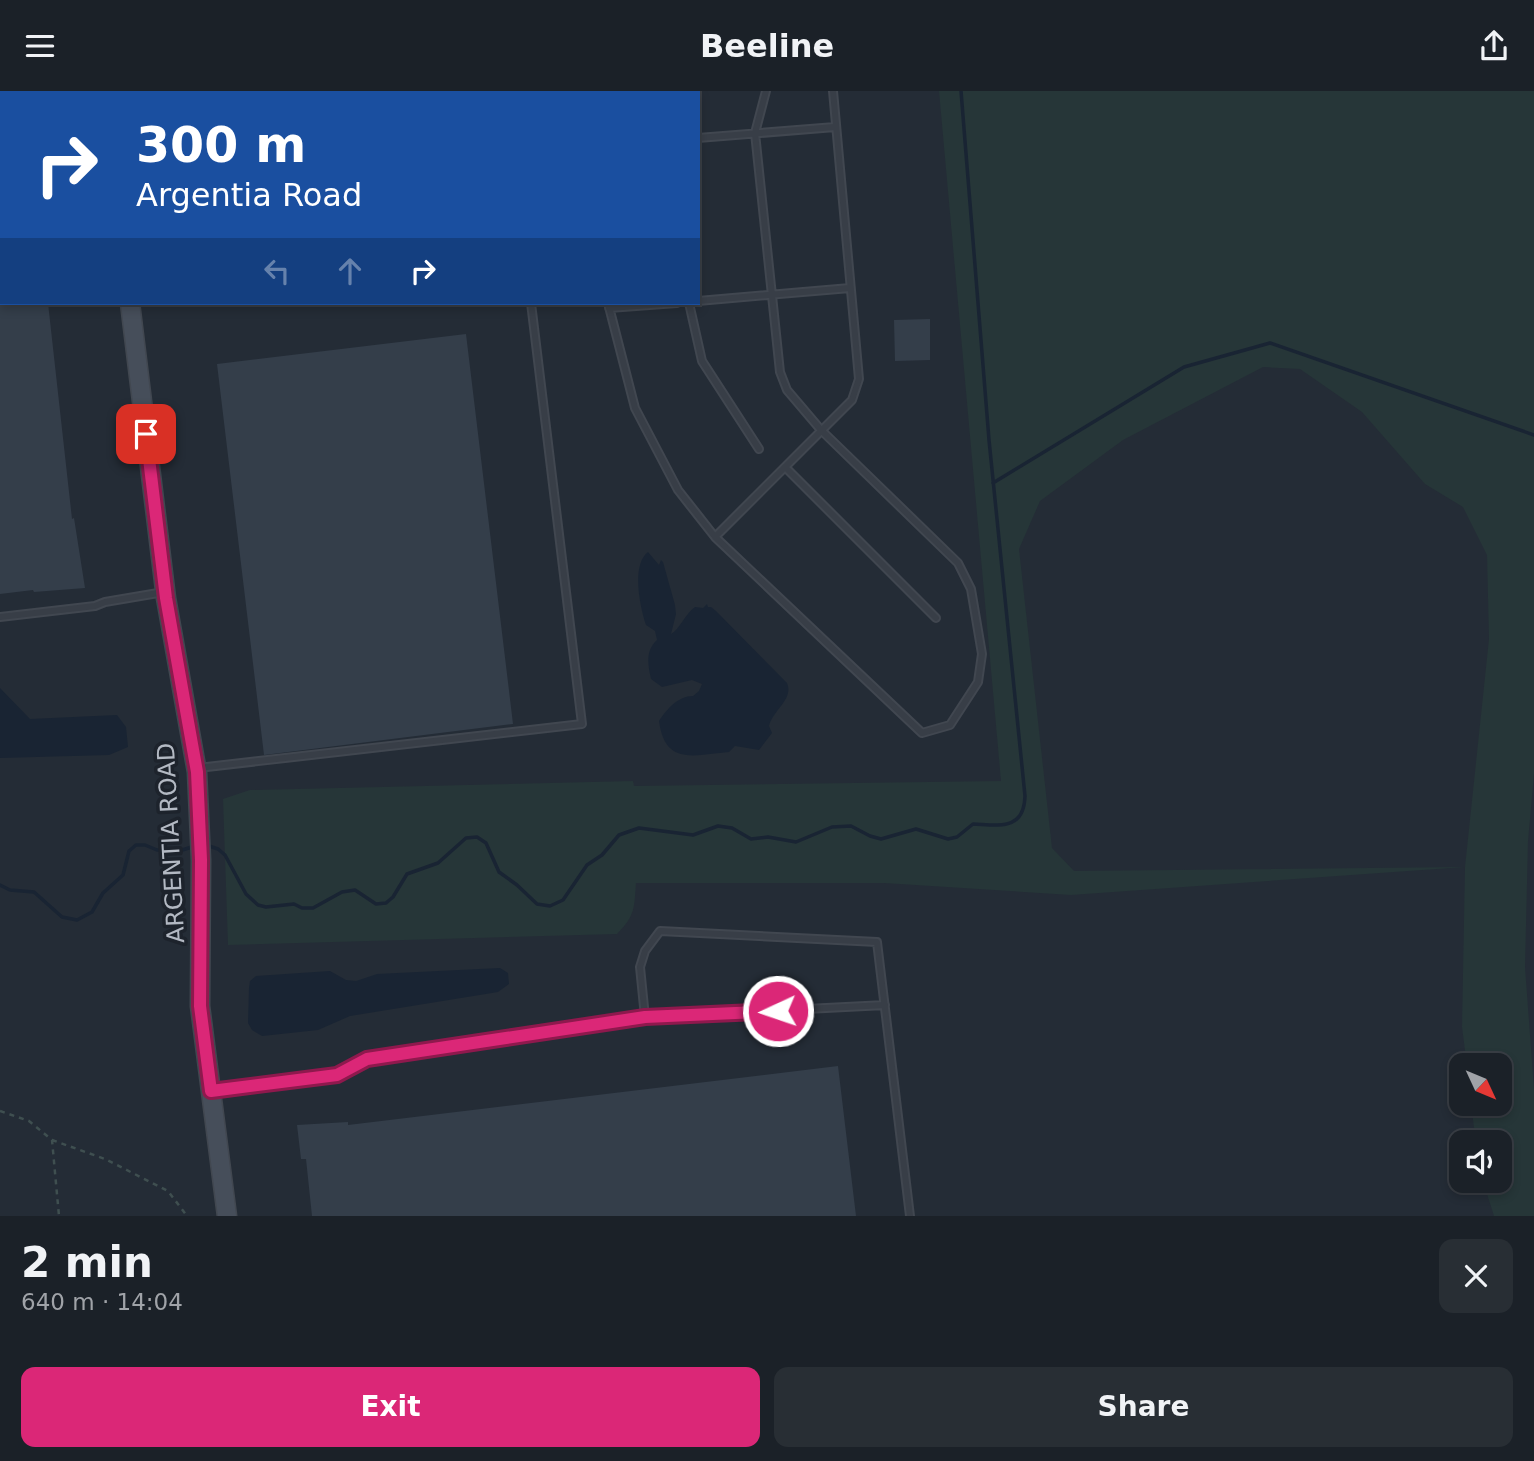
<!DOCTYPE html>
<html lang="en">
<head>
<meta charset="utf-8">
<style>
	:root { --surface:#1b2128; --page:#282e34; --text:#f1f3f6; --muted:#a0a3a8; --line:#393e45; --accent:#db2777 }
	body { margin:0; font-family:"DejaVu Sans",sans-serif; background:var(--page); color:var(--text); height:100vh; display:flex; flex-direction:column; font-size:26px; white-space:nowrap }
	* { box-sizing:border-box; margin:0 }
	p { font-size:23px; color:var(--muted) }
	.icon { flex:none; width:38px; height:38px; fill:none; stroke:currentColor; stroke-width:2; stroke-linecap:round; stroke-linejoin:round }
	.map { position:relative; height:1125px; overflow:hidden }
	.details { display:flex; flex-direction:column; background:var(--surface); flex:1 }
	.details>* { flex:none }
	.hud { position:absolute; left:0px; top:0px; width:700px; height:214px; box-shadow:0 4px 10px #0003,0 0 0 2px var(--line); background:#1a4fa0; color:#fff; overflow:hidden }
	.needle { width:46px; rotate:134deg }
	.controls { position:absolute; left:1449px; top:962px; display:grid; gap:14px }
	.controls a { display:grid; place-items:center; width:63px; height:63px; border-radius:14px; background:var(--surface); box-shadow:0 4px 10px #0003,0 0 0 2px var(--line); font-size:35px }
	.pin { position:absolute; display:grid; place-items:center; width:60px; height:60px; color:#fff; margin:-30px; border-radius:14px; box-shadow:0 4px 10px #0006 }
	.me { position:absolute; width:77px; margin:-38px; rotate:267deg; stroke-linejoin:round; filter:drop-shadow(0 0 5px #0008) }
	.turn { display:flex; align-items:center; gap:24px; height:147px; padding:0 21px; font-size:32px }
	.turn .icon { width:91px; height:91px; stroke-width:2.5 }
	.turn b { display:block; font-size:49px; line-height:60px }
	.lanes { display:flex; align-items:center; height:66px; padding:0 21px; background:#0003; justify-content:center; gap:35px; direction:ltr }
	.lanes .off { opacity:.35 }
	.round { display:grid; place-items:center; flex:none; width:74px; height:74px; border-radius:14px; background:var(--page) }
	.summary { display:flex; align-items:center; justify-content:space-between; height:119px; padding:0 21px }
	h1 { font-size:42px; font-weight:700; line-height:52px }
	.button { display:flex; gap:14px; margin-top:auto; padding:14px 21px }
	.button a { flex:1; height:80px; border-radius:14px; background:var(--accent); color:#fff; font-size:28px; font-weight:700; line-height:80px; text-align:center }
	.button a+a { background:var(--page); color:var(--text) }
	header { display:flex; justify-content:space-between; align-items:center; height:91px; padding:0 21px; background:var(--surface); font-size:32px; font-weight:700 }
	.map>svg:first-child { display:block }
	.green { fill:#263638; fill-rule:evenodd }
	.water { fill:#192433 }
	.lines { fill:none; stroke-linecap:round; stroke-linejoin:round }
	.stream { stroke:#192433; stroke-width:3.5 }
	.building { fill:#343e4a }
	.lane-casing { stroke:#414750; stroke-width:10 }
	.secondary-casing { stroke:#414750; stroke-width:21 }
	.path { stroke:#3f4f50; stroke-width:2.5; stroke-dasharray:5 5; stroke-linecap:butt }
	.lane { stroke:#383e47; stroke-width:6 }
	.secondary { stroke:#464e5a; stroke-width:18 }
	.route-casing { stroke:#8e194d; stroke-width:18 }
	.route { stroke:#db2777; stroke-width:12 }
	.labels { text-anchor:middle; dominant-baseline:central; stroke-width:7; stroke-linejoin:round; paint-order:stroke }
	.street-label { font-size:24px; fill:#b3b9c3; stroke:#1d232c }
</style>
</head>
<body>
<header><svg class="icon" aria-label="menu" viewBox="0 0 24 24"><path d="M4 6h16M4 12h16M4 18h16"/></svg>Beeline<svg class="icon" aria-label="share" viewBox="0 0 24 24"><path d="M12 15V3M7 8l5-5 5 5M5 13v7h14v-7"/></svg></header>
<div class="map">
<svg width="1534" height="1125" viewBox="0 0 1534 1125">
	<rect width="100%" height="100%" fill="#242c36"/>
	<!-- green -->
	<path class="green" d="M939 0H1534V683L1528 750 1525 876 1534 998V1125H1494L1483 1090H1500V1052H1476L1471 1013H1500V975H1467L1462 936 1465 776 1071 804 884 792H636C634 816 636 824 617 843L228 854 223 708 250 699 633 690 634 695 1001 690ZM1263 276 1300 278 1362 321 1425 393 1463 416 1487 464 1489 548 1465 776 1074 780 1052 757 1019 458 1040 410 1123 349Z"/>
	<!-- water -->
	<path class="water" d="M648 461 659 474 661 469 663 471 675 514 676 523 671 543C680 538 685 523 695 516L703 517 707 513 708 516H711L716 520 787 592C794 608 773 619 769 635L772 642 759 659 735 655 729 661C694 664 665 675 659 630 667 618 678 605 693 605L699 600 702 593 692 589 662 596 651 588C648 574 645 560 657 549L655 540 646 534C640 516 631 474 648 461Z
		M0 597 30 628 117 624 126 636 128 656 109 664 0 667Z
		M500 877 508 882 509 893 498 901 350 925 318 939 262 945 252 939 248 932 249 897 250 890 256 885 330 880 346 889 356 890 377 883Z"/>
	<g class="lines">
		<!-- stream -->
		<path class="stream" d="M993 392 1184 276 1270 252 1534 344
			M206 754 218 758 225 764 246 803 258 814 266 816 294 813 302 817H313L342 801 355 799 376 813 386 812 393 806 407 783 438 772 466 747 477 746 486 752 499 781 517 794 537 813 550 815 563 809 587 774 602 764 619 744 639 737 693 744 718 735 732 737 751 748 768 746 796 751 832 736 851 735 870 745 881 748 916 738 948 748 957 746 973 733C999 734 1024 740 1025 705L989 349 961 0
			M0 794 10 799 34 801 62 826 77 829 92 821 103 802 123 784 129 760 136 754H145L157 759 179 760 195 755"/>
	</g>
	<!-- building -->
	<path class="building" d="M0 212H48L72 428 74 427 85 497 34 501 33 499 0 503Z
		M930 228V269L895 270 894 229Z
		M466 243 513 633 264 664 217 273Z
		M838 975 856 1125H312L306 1068H301L297 1034 348 1031V1034Z"/>
	<g class="lines">
		<defs>
			<path id="lane" d="M481 0V2
				M579 0V2
				M674 0V2
				M698 47 835 36
				M698 210 850 197
				M608 212 635 317 678 399 715 446 922 642 950 634 978 591 982 563 971 498 958 472 821 339 787 299 780 281 755 42 766 0
				M689 212 702 270 759 358
				M609 217 677 212
				M785 376 936 527
				M715 446 852 309 859 288 833 0
				M0 526 95 515 105 511 164 501
				M198 677 582 633 531 212
				M885 914 645 926 640 876 645 860 660 840 877 851 910 1125
				M214 1000 337 984 367 968 645 926"/>
			<path id="secondary" d="M105 0V2
				M130 212 166 507 197 681 201 769 200 915 227 1125"/>
		</defs>
		<!-- lane casing -->
		<use href="#lane" class="lane-casing"/>
		<!-- secondary casing -->
		<use href="#secondary" class="secondary-casing"/>
		<!-- path -->
		<path class="path" d="M0 1020 29 1030 52 1049 59 1125
			M52 1049 105 1068 168 1100 187 1125"/>
		<!-- lane -->
		<use href="#lane" class="lane"/>
		<!-- secondary -->
		<use href="#secondary" class="secondary"/>
	</g>
	<g class="lines">
		<defs>
			<path id="route" d="M146 343 166 507 197 681 201 769 200 915 211 1000 337 984 367 968 645 926 778 920"/>
		</defs>
		<!-- route casing -->
		<use href="#route" class="route-casing"/>
		<!-- route -->
		<use href="#route" class="route"/>
	</g>
	<g class="labels">
		<!-- street labels -->
		<g class="street-label">
			<text transform="translate(171 752) rotate(-93)">ARGENTIA ROAD</text>
		</g>
	</g>
</svg>
<div class="controls">
<a><svg class="needle" viewBox="-14 -14 28 28"><path d="M0-13l5 13h-10z" fill="#e53935"/><path d="M0 13l5-13h-10z" fill="#a0a3a8"/></svg></a>
<a><svg class="icon" aria-label="sound" viewBox="0 0 24 24"><path d="M4 9h4l5-4v14l-5-4H4zM17 9q2 3 0 6"/></svg></a>
</div>
<div class="pin" style="left:146px;top:343px;background:#d93025"><svg class="icon" aria-label="arrive" viewBox="0 0 24 24"><path d="M6 21V4h12l-3 4 3 4H6"/></svg></div>
<svg class="me" style="left:778px;top:920px" viewBox="-20 -20 40 40"><circle r="17" fill="#db2777" stroke="#fff" stroke-width="3"/><path d="M0-11L8 9 0 5-8 9z" fill="#fff"/></svg>
<div class="hud">
<div class="turn"><svg class="icon" aria-label="right" viewBox="0 0 24 24"><path d="M7 20v-9h11M14 6l5 5-5 5"/></svg><div><b>300 m</b>Argentia Road</div></div>
<div class="lanes"><svg class="icon off" aria-label="left" viewBox="0 0 24 24"><path d="M17 20v-9H6M10 6l-5 5 5 5"/></svg><svg class="icon off" aria-label="ahead" viewBox="0 0 24 24"><path d="M12 20V5M6 11l6-6 6 6"/></svg><svg class="icon" aria-label="right" viewBox="0 0 24 24"><path d="M7 20v-9h11M14 6l5 5-5 5"/></svg></div>
</div>
</div>
<section class="details">
<div class="summary"><div><h1>2 min</h1><p>640 m · 14:04</p></div><a class="round"><svg class="icon" aria-label="close" viewBox="0 0 24 24"><path d="M6 6l12 12M18 6L6 18"/></svg></a></div>
<div class="button"><a>Exit</a><a>Share</a></div>
</section>
</body>
</html>
